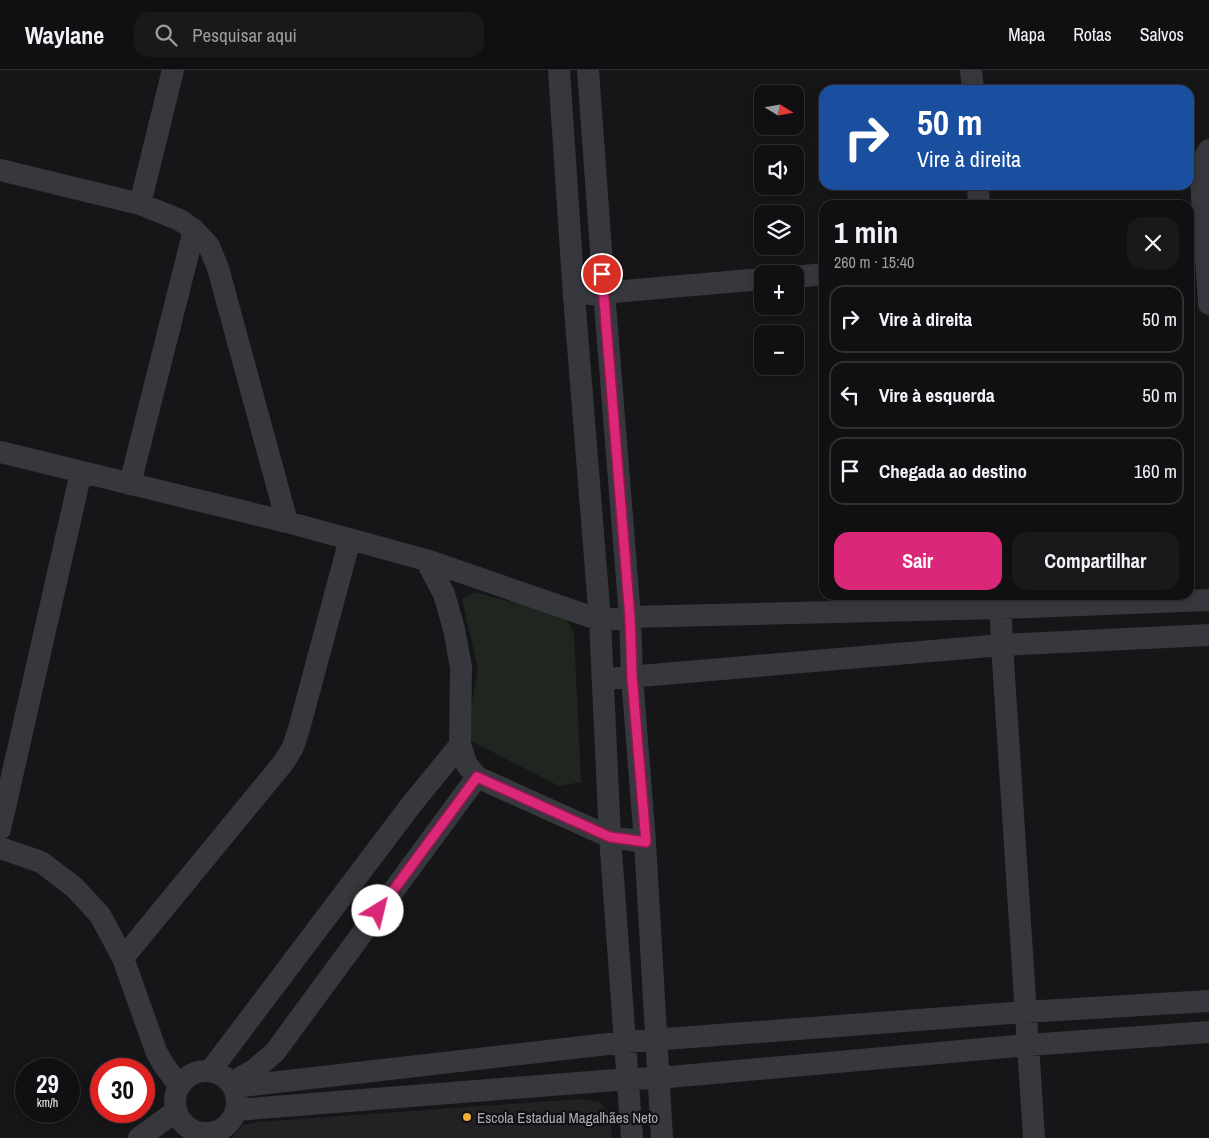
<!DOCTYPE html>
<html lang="pt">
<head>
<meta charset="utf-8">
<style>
	:root { --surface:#101012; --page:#19191b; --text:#f1f3f6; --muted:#9c9d9f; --line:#303032; --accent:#db2777 }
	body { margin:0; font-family:"Archivo Narrow",sans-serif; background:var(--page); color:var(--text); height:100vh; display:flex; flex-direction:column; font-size:19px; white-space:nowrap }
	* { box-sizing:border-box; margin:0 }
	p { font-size:16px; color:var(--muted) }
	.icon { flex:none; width:28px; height:28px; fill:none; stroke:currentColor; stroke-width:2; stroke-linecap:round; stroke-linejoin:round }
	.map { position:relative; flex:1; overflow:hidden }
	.panel { position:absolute; left:819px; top:130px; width:375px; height:400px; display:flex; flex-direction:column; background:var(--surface); border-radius:15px; box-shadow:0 2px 8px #0003,0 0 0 1px var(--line) }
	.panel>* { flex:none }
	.banner { position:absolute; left:819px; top:15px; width:375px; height:105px; border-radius:15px; box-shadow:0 2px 8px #0003,0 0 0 1px var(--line); background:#1a4fa0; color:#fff; overflow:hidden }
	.needle { width:32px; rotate:101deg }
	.controls { position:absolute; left:754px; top:15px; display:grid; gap:10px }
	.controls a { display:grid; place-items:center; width:50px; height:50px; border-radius:10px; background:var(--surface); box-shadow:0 2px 8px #0003,0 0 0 1px var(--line); font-size:25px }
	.speed { position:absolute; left:15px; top:988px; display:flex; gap:10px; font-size:25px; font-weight:700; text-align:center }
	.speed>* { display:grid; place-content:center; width:65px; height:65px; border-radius:50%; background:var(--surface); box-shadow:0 2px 8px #0003,0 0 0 1px var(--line); line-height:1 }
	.speed small { font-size:12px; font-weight:400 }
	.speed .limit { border:8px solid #d22; background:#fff; color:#111 }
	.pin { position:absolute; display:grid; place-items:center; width:42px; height:42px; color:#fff; margin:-21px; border:2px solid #fff; border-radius:50%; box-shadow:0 1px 5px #0007 }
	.me { position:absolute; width:55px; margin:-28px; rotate:36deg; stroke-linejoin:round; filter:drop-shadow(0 0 4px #0008) }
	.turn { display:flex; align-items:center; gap:18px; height:105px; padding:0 15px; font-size:22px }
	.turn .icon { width:65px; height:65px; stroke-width:2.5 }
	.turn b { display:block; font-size:35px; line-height:42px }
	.round { display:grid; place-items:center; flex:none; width:52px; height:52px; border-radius:15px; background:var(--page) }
	.overview { display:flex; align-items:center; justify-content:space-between; height:85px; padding:0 15px }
	h1 { font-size:30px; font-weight:800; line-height:38px }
	.action { display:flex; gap:10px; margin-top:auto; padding:10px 15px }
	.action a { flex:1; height:58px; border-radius:15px; background:var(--accent); color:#fff; font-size:20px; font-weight:800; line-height:58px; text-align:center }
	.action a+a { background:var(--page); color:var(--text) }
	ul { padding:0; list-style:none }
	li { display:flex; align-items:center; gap:15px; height:68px; margin:0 10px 8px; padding:0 5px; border:2px solid var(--line); border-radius:15px }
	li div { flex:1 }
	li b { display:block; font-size:19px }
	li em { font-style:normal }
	header { display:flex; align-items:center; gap:30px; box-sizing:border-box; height:70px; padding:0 25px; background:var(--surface); border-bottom:1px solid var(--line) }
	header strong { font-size:24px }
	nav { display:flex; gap:28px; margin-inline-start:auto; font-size:18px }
	.search { width:350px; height:45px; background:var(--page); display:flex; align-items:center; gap:12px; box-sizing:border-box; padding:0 18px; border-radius:15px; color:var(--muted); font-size:19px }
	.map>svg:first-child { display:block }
	.built { fill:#222225 }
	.green { fill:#1e261f }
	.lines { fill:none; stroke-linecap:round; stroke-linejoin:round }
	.minor { stroke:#37383d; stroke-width:22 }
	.route-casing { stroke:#8e194d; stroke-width:12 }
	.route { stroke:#db2777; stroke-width:9 }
	.poi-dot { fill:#f2b134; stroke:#111113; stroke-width:2 }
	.labels { text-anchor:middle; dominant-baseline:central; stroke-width:4.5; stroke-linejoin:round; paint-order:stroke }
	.poi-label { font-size:15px; fill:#a8adb8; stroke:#111113; text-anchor:start }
</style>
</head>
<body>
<header>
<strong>Waylane</strong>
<div class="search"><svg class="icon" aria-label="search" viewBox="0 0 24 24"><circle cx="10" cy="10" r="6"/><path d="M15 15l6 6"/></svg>Pesquisar aqui</div>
<nav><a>Mapa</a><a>Rotas</a><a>Salvos</a></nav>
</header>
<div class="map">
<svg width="1209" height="1068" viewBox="0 0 1209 1068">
	<rect width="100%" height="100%" fill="#161618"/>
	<!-- built -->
	<path class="built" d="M581 1029 599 1032 610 1043 612 1068H232L243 1055 258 1052Z"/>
	<!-- green -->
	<path class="green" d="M474 522 565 546 574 563 581 712 559 716 471 671 469 648 478 599 462 529Z"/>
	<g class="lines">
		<!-- minor -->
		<path class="minor" d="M559 0 574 226 600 550 610 767 632 1068
			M588 0 604 222 630 547 632 607 645 772 662 1068
			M971 0 973 20
			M1209 80 1203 90 1201 110 1209 234
			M0 100 140 134 180 150 194 160 209 176 218 198 287 452
			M978 115 979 135
			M140 134 173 0
			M795 207 824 204
			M590 224 762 209
			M0 382 287 452 426 490 600 550 630 547 1000 538 1209 530
			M130 414 194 160
			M426 490 444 524 454 559 461 597 460 675 467 695 477 707 610 767 645 772
			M1000 525 1002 575 1034 1068
			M617 608 1002 575 1209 565
			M0 759 81 402
			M0 778 41 792 74 817 100 845 123 888 156 981 163 994 179 1015
			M123 888 284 692 293 677 299 659 350 469
			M211 1000 411 735 460 675
			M175 1032a31 31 0 1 1 62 0a31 31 0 1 1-62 0Z
			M231 1013 254 1000 275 982 477 707
			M234 1017 625 972 1025 942 1209 931
			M236 1040 628 1009 658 1008 1028 975 1209 962
			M139 1068 176 1041"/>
	</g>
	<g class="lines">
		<defs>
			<path id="route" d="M378 841 477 707 610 767 646 772 632 607 630 548 602 204"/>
		</defs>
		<!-- route casing -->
		<use href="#route" class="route-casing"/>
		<!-- route -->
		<use href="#route" class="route"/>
	</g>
	<!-- markers -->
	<circle class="poi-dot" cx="467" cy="1047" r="5"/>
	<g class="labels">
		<!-- poi labels -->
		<g class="poi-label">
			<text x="477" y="1047">Escola Estadual Magalhães Neto</text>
		</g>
	</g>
</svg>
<div class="controls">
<a><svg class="needle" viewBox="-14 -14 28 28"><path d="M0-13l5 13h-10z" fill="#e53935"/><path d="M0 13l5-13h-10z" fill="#9c9d9f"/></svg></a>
<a><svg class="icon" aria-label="sound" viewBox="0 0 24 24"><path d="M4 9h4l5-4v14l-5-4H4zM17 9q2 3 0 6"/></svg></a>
<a><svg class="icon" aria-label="layers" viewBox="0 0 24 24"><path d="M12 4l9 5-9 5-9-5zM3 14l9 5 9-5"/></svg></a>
<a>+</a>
<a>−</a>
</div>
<div class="speed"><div>29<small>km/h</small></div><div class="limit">30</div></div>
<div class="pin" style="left:602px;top:204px;background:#d93025"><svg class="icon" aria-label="arrive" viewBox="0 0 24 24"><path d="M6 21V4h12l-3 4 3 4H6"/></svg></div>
<svg class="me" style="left:378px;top:841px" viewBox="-20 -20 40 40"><circle r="19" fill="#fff"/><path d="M0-13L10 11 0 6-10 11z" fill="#db2777"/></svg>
<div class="banner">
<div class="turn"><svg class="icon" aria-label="right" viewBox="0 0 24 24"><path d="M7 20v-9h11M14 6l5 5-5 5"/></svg><div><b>50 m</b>Vire à direita</div></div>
</div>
<section class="panel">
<div class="overview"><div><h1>1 min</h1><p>260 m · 15:40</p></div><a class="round"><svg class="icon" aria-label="close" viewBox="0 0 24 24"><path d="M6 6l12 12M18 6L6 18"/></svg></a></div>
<ul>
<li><svg class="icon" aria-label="right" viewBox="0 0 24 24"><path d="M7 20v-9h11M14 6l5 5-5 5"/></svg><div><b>Vire à direita</b></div><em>50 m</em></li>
<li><svg class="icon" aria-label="left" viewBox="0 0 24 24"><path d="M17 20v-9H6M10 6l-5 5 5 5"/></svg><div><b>Vire à esquerda</b></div><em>50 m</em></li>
<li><svg class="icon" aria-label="arrive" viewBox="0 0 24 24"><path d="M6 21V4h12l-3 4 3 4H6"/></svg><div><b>Chegada ao destino</b></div><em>160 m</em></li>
</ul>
<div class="action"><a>Sair</a><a>Compartilhar</a></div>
</section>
</div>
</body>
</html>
